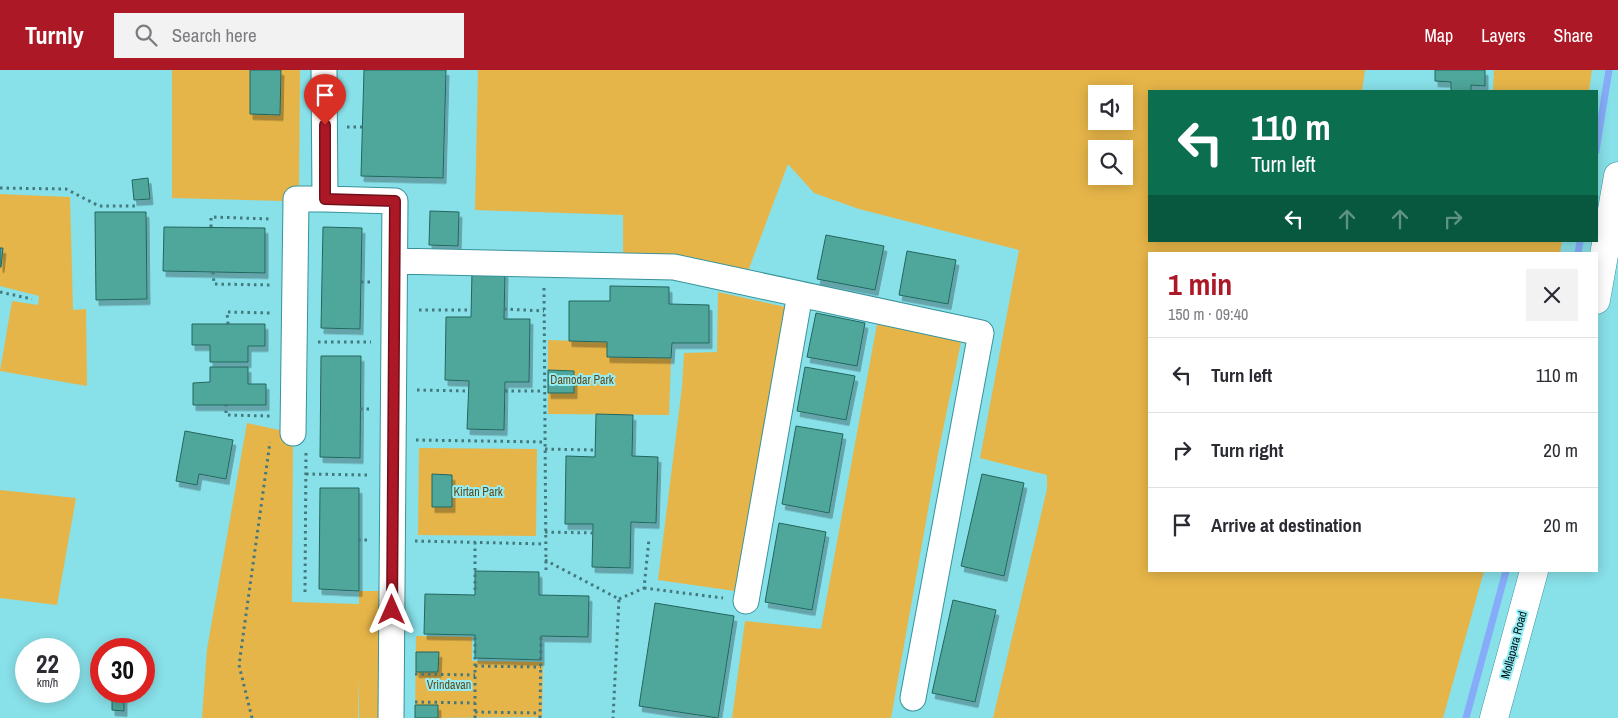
<!DOCTYPE html>
<html lang="en">
<head>
<meta charset="utf-8">
<style>
	:root { --surface:#fff; --page:#f2f2f3; --text:#2b2b33; --muted:#7c7c81; --line:#e1e1e2; --accent:#ac1826 }
	body { margin:0; font-family:"Archivo Narrow",sans-serif; background:var(--page); color:var(--text); height:100vh; display:flex; flex-direction:column; font-size:19px; white-space:nowrap }
	* { box-sizing:border-box; margin:0 }
	p { font-size:16px; color:var(--muted) }
	.icon { flex:none; width:28px; height:28px; fill:none; stroke:currentColor; stroke-width:2; stroke-linecap:round; stroke-linejoin:round }
	.map { position:relative; flex:1; overflow:hidden }
	.side { position:absolute; left:1148px; top:182px; width:450px; height:320px; display:flex; flex-direction:column; background:var(--surface); border-radius:0px; box-shadow:0 2px 12px #0003 }
	.side>* { flex:none }
	.top-card { position:absolute; left:1148px; top:20px; width:450px; height:152px; border-radius:0px; box-shadow:0 2px 12px #0003; background:#0b6e4f; color:#fff; overflow:hidden }
	.controls { position:absolute; left:1088px; top:15px; display:grid; gap:10px }
	.controls a { display:grid; place-items:center; width:45px; height:45px; border-radius:0px; background:var(--surface); box-shadow:0 2px 12px #0003; font-size:25px }
	.speed { position:absolute; left:15px; top:568px; display:flex; gap:10px; font-size:25px; font-weight:700; text-align:center }
	.speed>* { display:grid; place-content:center; width:65px; height:65px; border-radius:50%; background:var(--surface); box-shadow:0 2px 12px #0003; line-height:1 }
	.speed small { font-size:12px; font-weight:400 }
	.speed .limit { border:8px solid #d22; background:#fff; color:#111 }
	.pin { position:absolute; display:grid; place-items:center; width:42px; height:42px; color:#fff; margin:-51px -21px; border-radius:50% 50% 50% 0; rotate:-45deg; box-shadow:0 0 5px #0007 }
	.pin .icon { rotate:45deg }
	.me { position:absolute; width:55px; margin:-28px; rotate:0deg; stroke-linejoin:round; filter:drop-shadow(0 0 4px #0008) }
	.turn { display:flex; align-items:center; gap:18px; height:105px; padding:0 20px; font-size:22px }
	.turn .icon { width:65px; height:65px; stroke-width:2.5 }
	.turn b { display:block; font-size:35px; line-height:42px }
	.lanes { display:flex; align-items:center; height:48px; padding:0 20px; background:#0003; justify-content:center; gap:25px; direction:ltr }
	.lanes .off { opacity:.35 }
	.round { display:grid; place-items:center; flex:none; width:52px; height:52px; border-radius:0px; background:var(--page) }
	.head { display:flex; align-items:center; justify-content:space-between; height:85px; padding:0 20px }
	h1 { font-size:30px; font-weight:700; line-height:38px; color:var(--accent) }
	ul { padding:0; list-style:none }
	li { display:flex; align-items:center; gap:15px; height:75px; padding:0 20px; border-top:1px solid var(--line) }
	li div { flex:1 }
	li b { display:block; font-size:19px }
	li em { font-style:normal }
	header { display:flex; align-items:center; gap:30px; box-sizing:border-box; height:70px; padding:0 25px; background:var(--accent); color:#fff }
	header strong { font-size:24px }
	nav { display:flex; gap:28px; margin-inline-start:auto; font-size:18px }
	.search { width:350px; height:45px; background:var(--page); display:flex; align-items:center; gap:12px; box-sizing:border-box; padding:0 18px; border-radius:0px; color:var(--muted); font-size:19px }
	.map>svg:first-child { display:block }
	.green { fill:#e6b549; fill-rule:evenodd }
	.lines { fill:none; stroke-linecap:round; stroke-linejoin:round }
	.stream { stroke:#86acf9; stroke-width:7 }
	.building { fill:#50a69a; stroke:#23665e; filter:url(#shadow) }
	.minor-casing { stroke:#38939b; stroke-width:27 }
	.tertiary-casing { stroke:#38939b; stroke-width:29 }
	.path { stroke:#43787d; stroke-width:3; stroke-dasharray:2.5 4; stroke-linecap:butt }
	.minor { stroke:#fff; stroke-width:25 }
	.tertiary { stroke:#fff; stroke-width:28 }
	.route-casing { stroke:#701019; stroke-width:12 }
	.route { stroke:#ac1826; stroke-width:9 }
	.labels { text-anchor:middle; dominant-baseline:central; stroke-width:4; stroke-linejoin:round; paint-order:stroke }
	.park-label { font-size:12px; fill:#614a19; stroke:#95edf6 }
	.street-label { font-size:12px; fill:#001214; stroke:#95edf6 }
</style>
</head>
<body>
<header>
<strong>Turnly</strong>
<div class="search"><svg class="icon" aria-label="search" viewBox="0 0 24 24"><circle cx="10" cy="10" r="6"/><path d="M15 15l6 6"/></svg>Search here</div>
<nav><a>Map</a><a>Layers</a><a>Share</a></nav>
</header>
<div class="map">
<svg width="1618" height="648" viewBox="0 0 1618 648">
	<defs>
		<filter id="shadow"><feDropShadow dx="3" dy="5.5" stdDeviation="0" flood-color="#0004"/></filter>
	</defs>
	<rect width="100%" height="100%" fill="#88e0e8"/>
	<!-- green -->
	<path class="green" d="M172 0H300L299 120H287L283 131 172 128Z
		M478 0H1365L1362 21H1149V171H1562L1560 184H1149V501H1484L1443 648H993L1047 419V405L980 388 1019 180 859 139 814 123 788 94 747 204 623 187V145L475 140ZM1096 24H1124V51H1096ZM1096 79H1124V106H1096Z
		M1494 0H1592L1589 21H1493Z
		M0 124 70 127 73 240 86 239 87 316 0 301 12 231 38 235 39 226 0 216Z
		M718 222 785 237 735 521 658 510 682 317 684 283 717 282Z
		M877 254 961 272 938 384 891 648H732L745 551 821 559Z
		M548 270 607 272 608 287 671 288 669 345 548 344Z
		M247 353 293 363 292 532 359 534V521H392L391 648H359V603L358 648H202L207 579Z
		M419 378 537 379 536 466 418 465Z
		M0 420 76 428 57 535 0 528Z
		M416 566 472 567V591L543 592 542 647 415 648Z"/>
	<g class="lines">
		<!-- stream -->
		<path class="stream" d="M1596 81 1609 0
			M1578 184 1580 171
			M1466 648 1506 501"/>
	</g>
	<!-- building -->
	<path class="building" d="M250 0H281L280 45 250 44Z
		M364 0H446L443 108 361 106Z
		M1435 0H1485V16L1471 15V21H1451V12L1435 11Z
		M148 108 150 129 134 130 132 110Z
		M430 141 459 142 458 176 429 175Z
		M95 142H146L147 229 96 230Z
		M164 157 265 158V203L163 201Z
		M323 157 362 158 360 259 321 258Z
		M826 165 884 176 875 220 817 209Z
		M0 178H3L1 197H0Z
		M907 181 956 190 948 234 899 225Z
		M472 201 505 202 504 249H530L529 312H505L504 360 467 359 469 311 445 310 446 247H471Z
		M610 216 669 217V234L709 235V273H672L671 288 607 287V272L569 271V231H610Z
		M816 243 865 253 857 296 807 287Z
		M192 254H265V276H248V292H210V275H192Z
		M321 286H361L360 388 320 387Z
		M210 297H248V314H266V335H193V313L210 312Z
		M805 297 855 306 846 350 797 341Z
		M548 300 574 301V323H548Z
		M596 344 633 345 632 386 658 387 656 453 631 452 630 498 592 497 593 454H565L566 386 595 387Z
		M796 356 843 364 829 443 782 434Z
		M185 361 233 370 226 409 199 404 197 415 176 411Z
		M432 404 452 405V437H432Z
		M982 404 1024 413 1004 506 961 496Z
		M320 418H359V521L319 519Z
		M779 453 826 462 812 540 765 532Z
		M475 501 539 502V525L589 526 588 567 541 566V590L475 588V565L424 564 425 524 475 525Z
		M953 530 996 540 975 632 932 623Z
		M655 533 734 546 718 648 639 636Z
		M416 582H439L438 602H416Z
		M112 627H124V641L112 640Z
		M415 635H438V648H415Z"/>
	<g class="lines">
		<defs>
			<path id="minor" d="M324 0 325 129 395 131 391 648
				M395 191 674 197 981 263 913 628
				M293 363 296 129H325
				M746 531 800 224"/>
			<path id="tertiary" d="M1596 230 1618 106
				M1494 648 1534 501"/>
		</defs>
		<!-- minor casing -->
		<use href="#minor" class="minor-casing"/>
		<!-- tertiary casing -->
		<use href="#tertiary" class="tertiary-casing"/>
		<!-- path -->
		<path class="path" d="M347 57H362
			M0 118 66 119 99 136H137
			M211 157V147L271 149
			M213 202 214 214 271 215
			M361 212H372
			M544 218 546 500
			M0 222 32 229
			M504 239 544 241
			M419 240H471
			M228 254 227 242 271 243
			M318 272H371
			M417 320 469 321
			M505 321H544
			M226 334V345L270 346
			M360 339H369
			M416 370 545 372
			M545 379 595 380
			M306 404 368 405
			M545 462 593 463
			M358 470H368
			M415 471 545 474
			M475 472V523
			M545 490 619 529 613 648
			M644 518 723 528
			M305 522 306 382
			M619 529 644 518 649 469
			M475 596 541 597
			M415 604 475 605
			M415 632 475 633
			M475 642 540 643
			M252 648 239 595 270 372
			M475 648V565
			M540 648 541 566"/>
		<!-- minor -->
		<use href="#minor" class="minor"/>
		<!-- tertiary -->
		<use href="#tertiary" class="tertiary"/>
	</g>
	<g class="lines">
		<defs>
			<path id="route" d="M325 55V129L395 131 392 540"/>
		</defs>
		<!-- route casing -->
		<use href="#route" class="route-casing"/>
		<!-- route -->
		<use href="#route" class="route"/>
	</g>
	<g class="labels">
		<!-- park labels -->
		<g class="park-label">
			<text x="582" y="310">Damodar Park</text>
			<text x="478" y="422">Kirtan Park</text>
			<text x="449" y="615">Vrindavan</text>
		</g>
		<!-- street labels -->
		<g class="street-label">
			<text transform="translate(1514 575) rotate(-75)">Mollapara Road</text>
		</g>
	</g>
</svg>
<div class="controls">
<a><svg class="icon" aria-label="sound" viewBox="0 0 24 24"><path d="M4 9h4l5-4v14l-5-4H4zM17 9q2 3 0 6"/></svg></a>
<a><svg class="icon" aria-label="search" viewBox="0 0 24 24"><circle cx="10" cy="10" r="6"/><path d="M15 15l6 6"/></svg></a>
</div>
<div class="speed"><div>22<small>km/h</small></div><div class="limit">30</div></div>
<div class="pin" style="left:325px;top:55px;background:#d93025"><svg class="icon" aria-label="arrive" viewBox="0 0 24 24"><path d="M6 21V4h12l-3 4 3 4H6"/></svg></div>
<svg class="me" style="left:392px;top:540px" viewBox="-20 -20 40 40"><path d="M0-17L14 15 0 8-14 15z" fill="#ac1826" stroke="#fff" stroke-width="4"/></svg>
<div class="top-card">
<div class="turn"><svg class="icon" aria-label="left" viewBox="0 0 24 24"><path d="M17 20v-9H6M10 6l-5 5 5 5"/></svg><div><b>110 m</b>Turn left</div></div>
<div class="lanes"><svg class="icon" aria-label="left" viewBox="0 0 24 24"><path d="M17 20v-9H6M10 6l-5 5 5 5"/></svg><svg class="icon off" aria-label="ahead" viewBox="0 0 24 24"><path d="M12 20V5M6 11l6-6 6 6"/></svg><svg class="icon off" aria-label="ahead" viewBox="0 0 24 24"><path d="M12 20V5M6 11l6-6 6 6"/></svg><svg class="icon off" aria-label="right" viewBox="0 0 24 24"><path d="M7 20v-9h11M14 6l5 5-5 5"/></svg></div>
</div>
<section class="side">
<div class="head"><div><h1>1 min</h1><p>150 m · 09:40</p></div><a class="round"><svg class="icon" aria-label="close" viewBox="0 0 24 24"><path d="M6 6l12 12M18 6L6 18"/></svg></a></div>
<ul>
<li><svg class="icon" aria-label="left" viewBox="0 0 24 24"><path d="M17 20v-9H6M10 6l-5 5 5 5"/></svg><div><b>Turn left</b></div><em>110 m</em></li>
<li><svg class="icon" aria-label="right" viewBox="0 0 24 24"><path d="M7 20v-9h11M14 6l5 5-5 5"/></svg><div><b>Turn right</b></div><em>20 m</em></li>
<li><svg class="icon" aria-label="arrive" viewBox="0 0 24 24"><path d="M6 21V4h12l-3 4 3 4H6"/></svg><div><b>Arrive at destination</b></div><em>20 m</em></li>
</ul>
</section>
</div>
</body>
</html>
